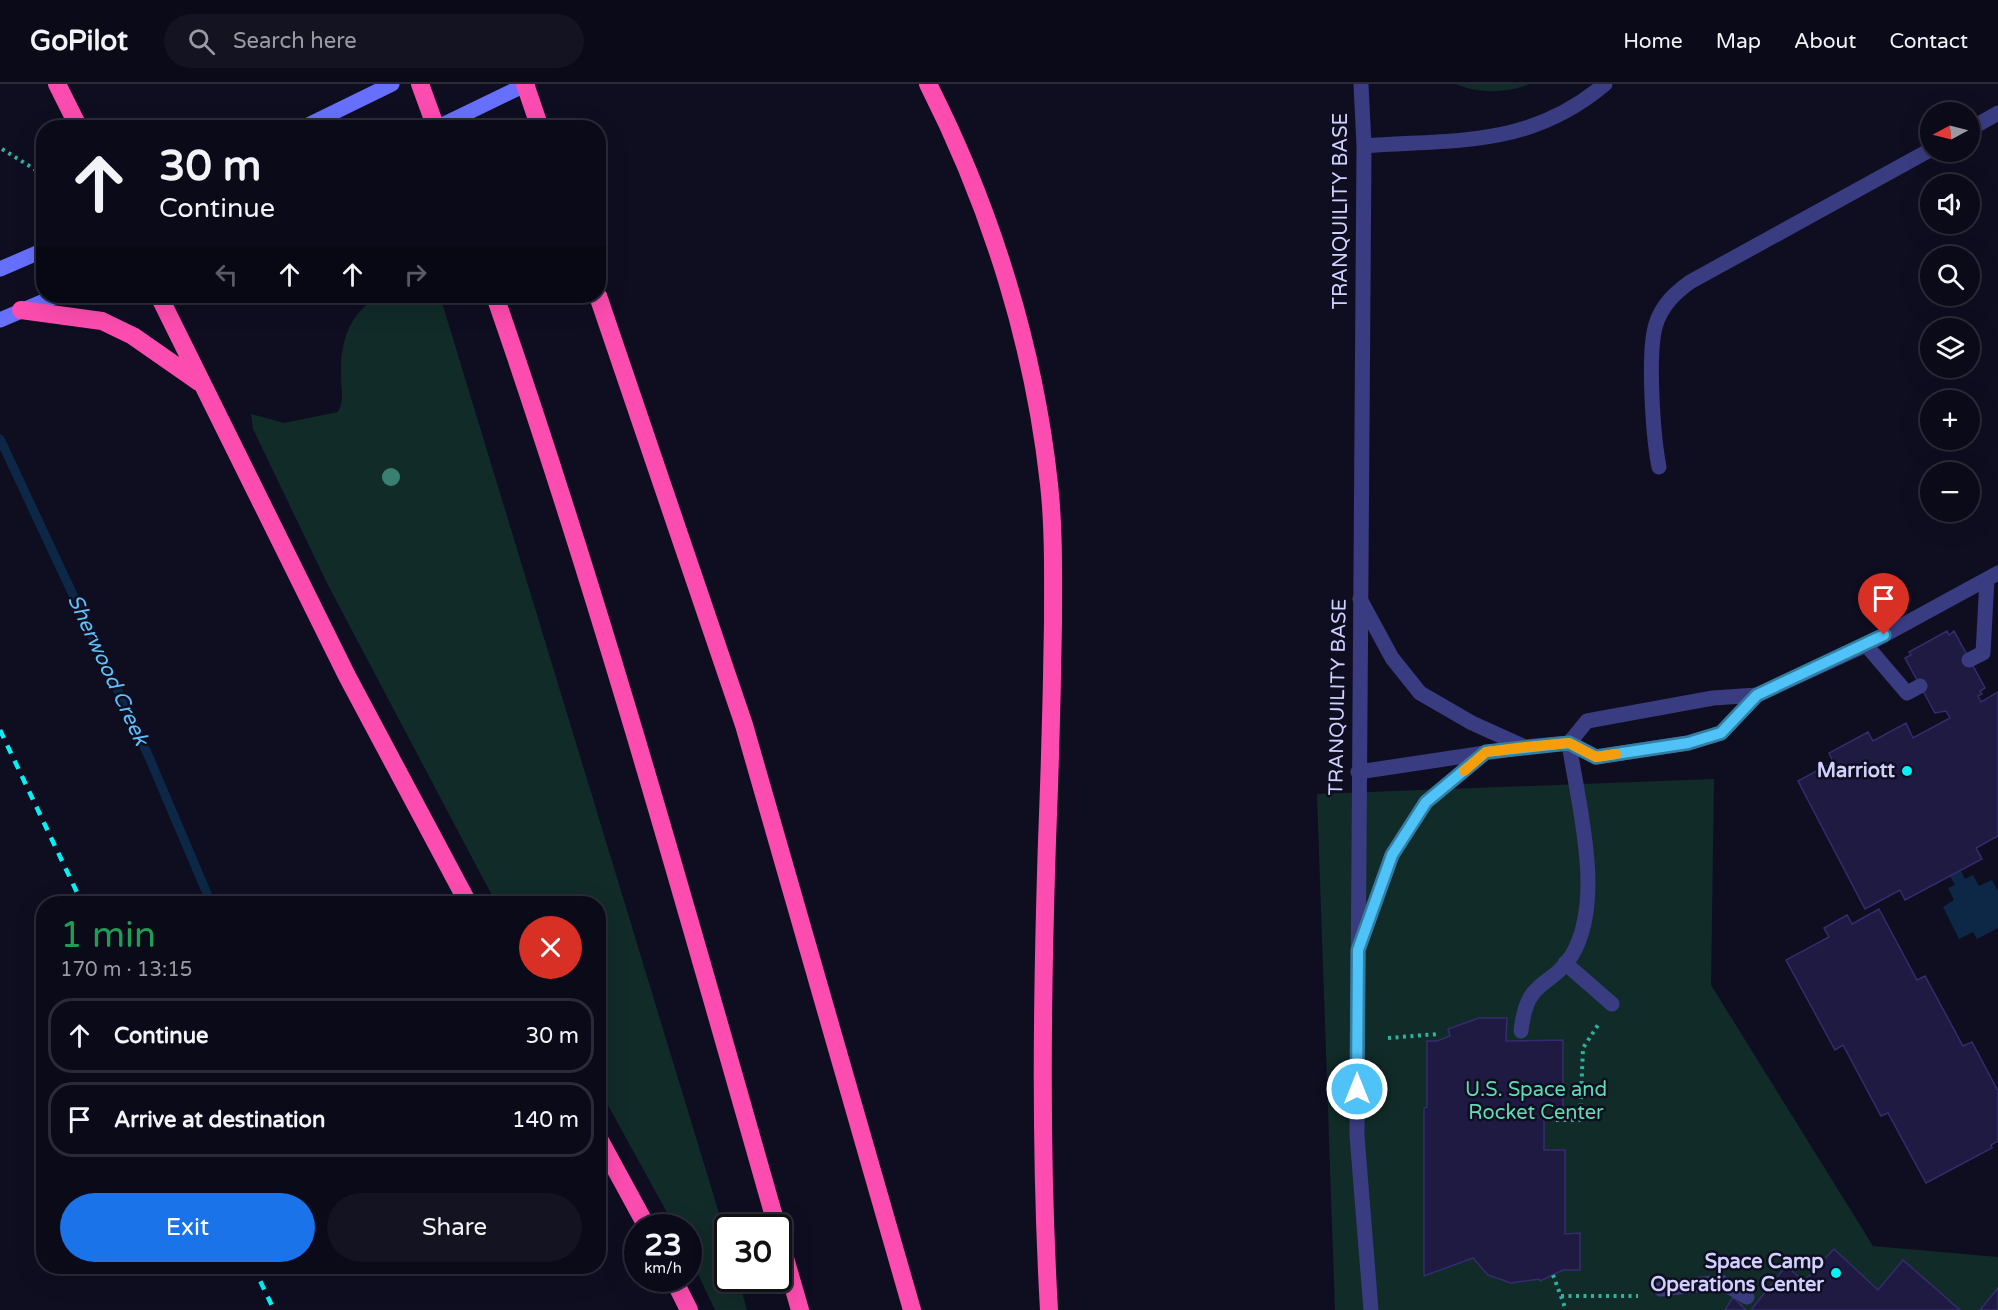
<!DOCTYPE html>
<html lang="en">
<head>
<meta charset="utf-8">
<style>
	:root { --surface:#0b0a19; --page:#141322; --text:#f1f3f6; --muted:#9a9aa2; --line:#2b2b38; --accent:#1a73e8 }
	body { margin:0; font-family:"Varela Round",sans-serif; background:var(--page); color:var(--text); height:100vh; display:flex; flex-direction:column; font-size:22px; white-space:nowrap }
	* { box-sizing:border-box; margin:0 }
	p { font-size:20px; color:var(--muted) }
	.icon { flex:none; width:33px; height:33px; fill:none; stroke:currentColor; stroke-width:2; stroke-linecap:round; stroke-linejoin:round }
	.map { position:relative; flex:1; overflow:hidden }
	.panel { position:absolute; left:36px; top:812px; width:570px; height:378px; display:flex; flex-direction:column; background:var(--surface); border-radius:24px; box-shadow:0 6px 24px #0002,0 0 0 2px var(--line) }
	.panel>* { flex:none }
	.guide { position:absolute; left:36px; top:36px; width:570px; height:183px; border-radius:24px; box-shadow:0 6px 24px #0002,0 0 0 2px var(--line); background:#0b0a19; color:var(--text); overflow:hidden }
	.needle { width:39px; rotate:263deg }
	.fabs { position:absolute; left:1920px; top:18px; display:grid; gap:12px }
	.fabs a { display:grid; place-items:center; width:60px; height:60px; border-radius:50%; background:var(--surface); box-shadow:0 6px 24px #0002,0 0 0 2px var(--line); font-size:30px }
	.speed { position:absolute; left:624px; top:1130px; display:flex; gap:12px; font-size:30px; font-weight:700; text-align:center }
	.speed>* { display:grid; place-content:center; width:78px; height:78px; border-radius:50%; background:var(--surface); box-shadow:0 6px 24px #0002,0 0 0 2px var(--line); line-height:1 }
	.speed small { font-size:15px; font-weight:400 }
	.speed .limit { border:3px solid #111; border-radius:9px; background:#fff; color:#111 }
	.pin { position:absolute; display:grid; place-items:center; width:51px; height:51px; color:#fff; margin:-62px -26px; border-radius:50% 50% 50% 0; rotate:-45deg; box-shadow:0 0 6px #0007 }
	.pin .icon { rotate:45deg }
	.me { position:absolute; width:66px; margin:-33px; rotate:0deg; stroke-linejoin:round; filter:drop-shadow(0 0 4px #0008) }
	.turn { display:flex; align-items:center; gap:21px; height:126px; padding:0 24px; font-size:27px }
	.turn .icon { width:78px; height:78px; stroke-width:2.5 }
	.turn b { display:block; font-size:42px; line-height:51px }
	.lanes { display:flex; align-items:center; height:57px; padding:0 24px; background:#0003; justify-content:center; gap:30px; direction:ltr }
	.lanes .off { opacity:.35 }
	.round { display:grid; place-items:center; flex:none; width:63px; height:63px; border-radius:32px; background:var(--page) }
	.summary { display:flex; align-items:center; justify-content:space-between; height:102px; padding:0 24px }
	h1 { font-size:36px; font-weight:600; line-height:45px; color:#1e9e55 }
	.action { display:flex; gap:12px; margin-top:auto; padding:12px 24px }
	.action a { flex:1; height:69px; border-radius:36px; background:var(--accent); color:#fff; font-size:24px; font-weight:600; line-height:69px; text-align:center }
	.action a+a { background:var(--page); color:var(--text) }
	ul { padding:0; list-style:none }
	li { display:flex; align-items:center; gap:18px; height:75px; margin:0 12px 9px; padding:0 12px; border:3px solid var(--line); border-radius:24px }
	li div { flex:1 }
	li b { display:block; font-size:22px }
	li em { font-style:normal }
	header { display:flex; align-items:center; gap:36px; box-sizing:border-box; height:84px; padding:0 30px; background:var(--surface); border-bottom:2px solid var(--line) }
	header strong { font-size:28px }
	nav { display:flex; gap:33px; margin-inline-start:auto; font-size:21px }
	.search { width:420px; height:54px; background:var(--page); display:flex; align-items:center; gap:15px; box-sizing:border-box; padding:0 21px; border-radius:33px; color:var(--muted); font-size:22px }
	.map>svg:first-child { display:block }
	.green { fill:#112b28 }
	.water { fill:#0d2746 }
	.lines { fill:none; stroke-linecap:round; stroke-linejoin:round }
	.stream { stroke:#0d2746; stroke-width:9 }
	.building { fill:#1f1a42; stroke:#342c6e; stroke-width:1.5 }
	.path { stroke:#30b19e; stroke-width:4; stroke-dasharray:3 4.5; stroke-linecap:butt }
	.lane { stroke:#393c80; stroke-width:15 }
	.street { stroke:#393c80; stroke-width:15 }
	.secondary { stroke:#6770fd; stroke-width:15 }
	.highway { stroke:#fc4caf; stroke-width:18 }
	.rail { stroke:#04f1f5; stroke-width:4.5; stroke-dasharray:9 8; stroke-linecap:butt }
	.tree { fill:#398071 }
	.route-casing { stroke:#337fa1; stroke-width:15 }
	.route { stroke:#4fc3f7; stroke-width:10 }
	.slow { stroke:#f59e0b; stroke-width:10 }
	.poi-dot { fill:#04f1f5; stroke:#0f0e21; stroke-width:2 }
	.labels { text-anchor:middle; dominant-baseline:central; stroke-width:5; stroke-linejoin:round; paint-order:stroke }
	.street-label { font-size:20px; fill:#d0cffe; stroke:#0f0e21 }
	.poi-label { font-size:20px; font-weight:bold; fill:#d0cffe; stroke:#0f0e21; text-anchor:end }
	.park-label { font-size:20px; fill:#5cddb2; stroke:#0f0e21 }
	.water-label { font-size:21px; font-style:italic; fill:#5ec1fd; stroke:#0f0e21 }
</style>
</head>
<body>
<header>
<strong>GoPilot</strong>
<div class="search"><svg class="icon" aria-label="search" viewBox="0 0 24 24"><circle cx="10" cy="10" r="6"/><path d="M15 15l6 6"/></svg>Search here</div>
<nav><a>Home</a><a>Map</a><a>About</a><a>Contact</a></nav>
</header>
<div class="map">
<svg width="1998" height="1226" viewBox="0 0 1998 1226">
	<rect width="100%" height="100%" fill="#0f0e21"/>
	<!-- green -->
	<path class="green" d="M1456 0H1530C1507 9 1479 10 1456 0Z
		M380 212H440L722 1139 727 1158 728 1194H738L747 1226H715L689 1171 688 1143H675L599 1005 598 819H496L328 501 253 345 251 330 284 339 338 328C345 315 341 306 341 292 340 259 349 228 380 212Z
		M1714 695 1711 901 1873 1162 1998 1173V1226H1335L1317 710Z"/>
	<!-- water -->
	<path class="water" d="M1961 787 1965 795 1973 791 1979 802 1992 796 1998 807V844L1977 855 1973 848 1959 855 1943 823 1954 816 1948 804 1955 801 1950 792Z"/>
	<g class="lines">
		<!-- stream -->
		<path class="stream" d="M0 355 149 673 211 819
			M289 1186 291 1182"/>
	</g>
	<!-- building -->
	<path class="building" d="M1947 547 1949 551 1954 547 1985 604 1980 607 1982 610 1978 612 1981 618 1998 608V752L1976 764 1982 775 1905 816 1900 806 1865 825 1798 697 1833 678 1829 669 1868 648 1873 657 1906 639 1913 654 1950 634 1946 627 1935 629 1905 574 1911 571 1909 568Z
		M1879 825 1917 896 1925 892 1963 962 1972 958 1998 1007V1057L1991 1061 1992 1064 1926 1099 1888 1029 1881 1032 1843 961 1835 966 1786 876 1829 853 1824 844 1847 831 1852 840Z
		M1479 934H1507L1506 957 1563 956V1024H1544V1066H1565V1150L1580 1149V1186H1563L1540 1197 1539 1195 1511 1199 1488 1191 1473 1174 1424 1192V1024L1427 1023V957H1437L1450 952 1448 945Z
		M1834 1165 1878 1206 1903 1176 1960 1226H1751L1786 1182 1804 1197Z
		M1998 1204V1226H1980Z
		M1733 1213 1746 1226H1725Z"/>
	<g class="lines">
		<!-- path -->
		<path class="path" d="M2 65 44 91
			M1388 954 1438 950
			M1556 1036H1580L1583 964 1600 938
			M1553 1191 1566 1226
			M1561 1212H1638"/>
		<!-- lane -->
		<path class="lane" d="M1970 45 1998 29
			M1659 383C1653 352 1647 268 1656 240 1662 221 1675 209 1690 198L1930 66
			M1360 515 1392 574 1420 609 1472 639 1525 663
			M1866 561 1907 609 1920 602
			M1969 576 1983 569 1987 495
			M1358 688 1525 663 1569 659 1596 673 1688 659 1721 649 1757 611
			M1359 863 1392 771 1426 718 1485 669
			M1565 879 1612 920
			M1521 947C1527 892 1550 906 1572 871 1605 815 1578 721 1569 659L1587 637 1713 614 1757 611 1866 561 1998 489
			M1661 1205 1721 1198 1747 1213"/>
		<!-- street -->
		<path class="street" d="M1361 0 1364 62 1357 1052 1371 1226
			M1364 62C1456 55 1529 64 1605 0"/>
		<!-- secondary -->
		<path class="secondary" d="M302 44 392 0
			M436 44 527 0
			M0 185 44 166
			M0 236 56 212"/>
		<!-- highway -->
		<path class="highway" d="M57 0 79 44
			M420 0 436 44
			M525 0 540 44
			M928 0C991 124 1034 262 1049 400 1054 445 1053 492 1053 537 1052 610 1050 683 1047 757 1042 913 1040 1069 1049 1226
			M159 212 347 592 468 819
			M495 212C601 518 688 831 777 1143
			M598 212 744 641 912 1226
			M21 226 102 237 133 252 199 298
			M598 1053 647 1143
			M778 1150 800 1226
			M673 1194 689 1226"/>
		<!-- rail -->
		<path class="rail" d="M0 646 82 819
			M253 1182 274 1226"/>
	</g>
	<!-- trees -->
	<circle class="tree" cx="391" cy="393" r="9"/>
	<g class="lines">
		<defs>
			<path id="route" d="M1357 1005 1358 866 1392 771 1426 718 1486 668 1569 659 1596 673 1688 659 1721 649 1757 611 1884 551"/>
		</defs>
		<!-- route casing -->
		<use href="#route" class="route-casing"/>
		<!-- route -->
		<use href="#route" class="route"/>
		<!-- slow -->
		<path class="slow" d="M1464 687 1486 668 1525 663 1569 659 1596 673 1616 670"/>
	</g>
	<!-- markers -->
	<g class="poi-dot">
		<circle cx="1907" cy="687" r="6"/>
		<circle cx="1836" cy="1189" r="6"/>
	</g>
	<g class="labels">
		<!-- street labels -->
		<g class="street-label">
			<text transform="translate(1341 127) rotate(-90)">TRANQUILITY BASE</text>
			<text transform="translate(1338 613) rotate(-89)">TRANQUILITY BASE</text>
		</g>
		<!-- poi labels -->
		<g class="poi-label">
			<text x="1895" y="687">Marriott</text>
			<text x="1824" y="1178">Space Camp<tspan x="1824" dy="23">Operations Center</tspan></text>
		</g>
		<!-- park labels -->
		<g class="park-label">
			<text x="1536" y="1006">U.S. Space and<tspan x="1536" dy="23">Rocket Center</tspan></text>
		</g>
		<!-- water labels -->
		<g class="water-label">
			<text transform="translate(108 586) rotate(65)">Sherwood Creek</text>
		</g>
	</g>
</svg>
<div class="fabs">
<a><svg class="needle" viewBox="-14 -14 28 28"><path d="M0-13l5 13h-10z" fill="#e53935"/><path d="M0 13l5-13h-10z" fill="#9a9aa2"/></svg></a>
<a><svg class="icon" aria-label="sound" viewBox="0 0 24 24"><path d="M4 9h4l5-4v14l-5-4H4zM17 9q2 3 0 6"/></svg></a>
<a><svg class="icon" aria-label="search" viewBox="0 0 24 24"><circle cx="10" cy="10" r="6"/><path d="M15 15l6 6"/></svg></a>
<a><svg class="icon" aria-label="layers" viewBox="0 0 24 24"><path d="M12 4l9 5-9 5-9-5zM3 14l9 5 9-5"/></svg></a>
<a>+</a>
<a>−</a>
</div>
<div class="speed"><div>23<small>km/h</small></div><div class="limit">30</div></div>
<div class="pin" style="left:1884px;top:551px;background:#d93025"><svg class="icon" aria-label="arrive" viewBox="0 0 24 24"><path d="M6 21V4h12l-3 4 3 4H6"/></svg></div>
<svg class="me" style="left:1357px;top:1005px" viewBox="-20 -20 40 40"><circle r="17" fill="#4fc3f7" stroke="#fff" stroke-width="3"/><path d="M0-11L8 9 0 5-8 9z" fill="#fff"/></svg>
<div class="guide">
<div class="turn"><svg class="icon" aria-label="ahead" viewBox="0 0 24 24"><path d="M12 20V5M6 11l6-6 6 6"/></svg><div><b>30 m</b>Continue</div></div>
<div class="lanes"><svg class="icon off" aria-label="left" viewBox="0 0 24 24"><path d="M17 20v-9H6M10 6l-5 5 5 5"/></svg><svg class="icon" aria-label="ahead" viewBox="0 0 24 24"><path d="M12 20V5M6 11l6-6 6 6"/></svg><svg class="icon" aria-label="ahead" viewBox="0 0 24 24"><path d="M12 20V5M6 11l6-6 6 6"/></svg><svg class="icon off" aria-label="right" viewBox="0 0 24 24"><path d="M7 20v-9h11M14 6l5 5-5 5"/></svg></div>
</div>
<section class="panel">
<div class="summary"><div><h1>1 min</h1><p>170 m · 13:15</p></div><a class="round" style="background:#d93025;color:#fff"><svg class="icon" aria-label="close" viewBox="0 0 24 24"><path d="M6 6l12 12M18 6L6 18"/></svg></a></div>
<ul>
<li><svg class="icon" aria-label="ahead" viewBox="0 0 24 24"><path d="M12 20V5M6 11l6-6 6 6"/></svg><div><b>Continue</b></div><em>30 m</em></li>
<li><svg class="icon" aria-label="arrive" viewBox="0 0 24 24"><path d="M6 21V4h12l-3 4 3 4H6"/></svg><div><b>Arrive at destination</b></div><em>140 m</em></li>
</ul>
<div class="action"><a>Exit</a><a>Share</a></div>
</section>
</div>
</body>
</html>
